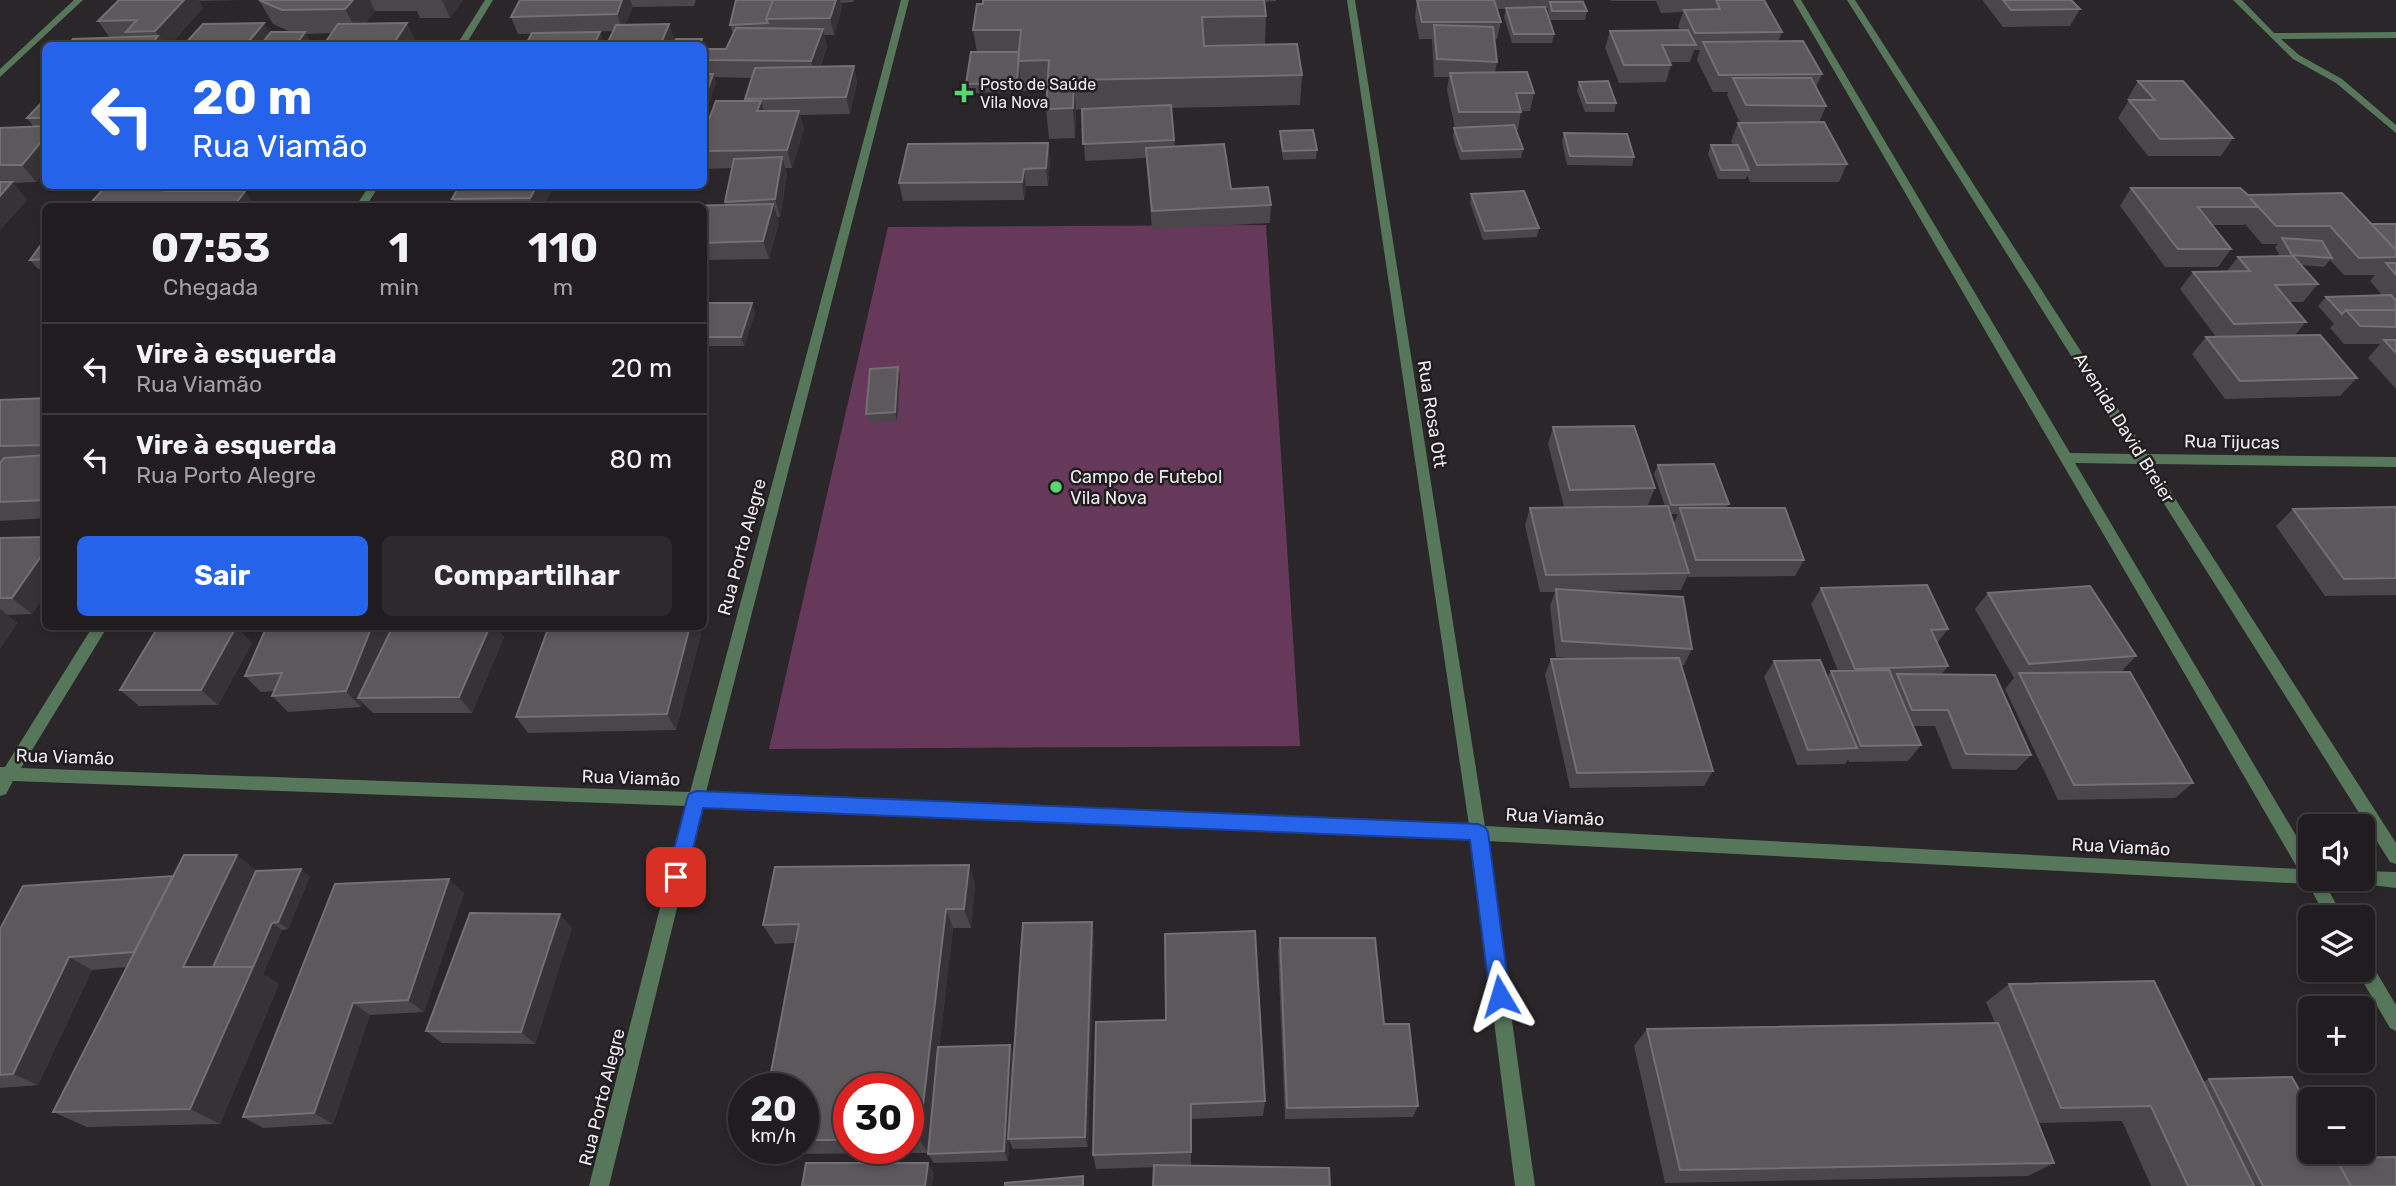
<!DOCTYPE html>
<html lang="pt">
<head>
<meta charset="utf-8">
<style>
	:root { --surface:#201c1f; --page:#2d292c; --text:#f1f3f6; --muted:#a2a1a4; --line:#3d3a3d; --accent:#2563eb }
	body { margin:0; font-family:Rubik,sans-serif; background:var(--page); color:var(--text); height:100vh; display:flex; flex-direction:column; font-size:26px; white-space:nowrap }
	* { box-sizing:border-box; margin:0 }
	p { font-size:23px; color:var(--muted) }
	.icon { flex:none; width:38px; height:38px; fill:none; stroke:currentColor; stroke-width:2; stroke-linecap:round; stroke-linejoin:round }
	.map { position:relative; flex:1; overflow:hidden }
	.side { position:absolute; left:42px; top:203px; width:665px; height:427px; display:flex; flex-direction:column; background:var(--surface); border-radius:10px; box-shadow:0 4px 10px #0003,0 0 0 2px var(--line) }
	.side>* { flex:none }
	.banner { position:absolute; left:42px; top:42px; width:665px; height:147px; border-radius:10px; box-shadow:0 4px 10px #0003,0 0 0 2px var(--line); background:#2563eb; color:#fff; overflow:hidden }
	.fabs { position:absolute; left:2298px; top:814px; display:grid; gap:14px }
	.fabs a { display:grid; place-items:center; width:77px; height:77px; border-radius:10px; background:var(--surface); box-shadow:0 4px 10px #0003,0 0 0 2px var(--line); font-size:35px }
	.speed { position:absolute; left:728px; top:1073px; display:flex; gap:14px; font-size:35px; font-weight:700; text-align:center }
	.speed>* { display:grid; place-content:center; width:91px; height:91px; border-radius:50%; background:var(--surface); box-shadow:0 4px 10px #0003,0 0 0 2px var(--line); line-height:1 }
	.speed small { font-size:18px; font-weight:400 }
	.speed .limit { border:10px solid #d22; background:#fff; color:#111 }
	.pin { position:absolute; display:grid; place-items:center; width:60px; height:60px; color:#fff; margin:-30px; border-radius:14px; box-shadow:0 4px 10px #0006 }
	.me { position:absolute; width:77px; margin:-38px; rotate:353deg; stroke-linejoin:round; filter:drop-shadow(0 0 5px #0008) }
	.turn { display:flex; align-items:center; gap:24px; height:147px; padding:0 35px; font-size:32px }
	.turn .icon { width:91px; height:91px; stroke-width:2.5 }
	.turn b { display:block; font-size:49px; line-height:60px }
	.eta { display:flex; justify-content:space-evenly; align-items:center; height:119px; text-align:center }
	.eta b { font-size:42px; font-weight:700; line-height:49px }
	.button { display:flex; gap:14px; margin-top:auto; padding:14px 35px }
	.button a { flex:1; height:80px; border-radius:10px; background:var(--accent); color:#fff; font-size:28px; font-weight:700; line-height:80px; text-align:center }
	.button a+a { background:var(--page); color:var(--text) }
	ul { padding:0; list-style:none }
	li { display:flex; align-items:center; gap:21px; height:91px; padding:0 35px; border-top:2px solid var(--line) }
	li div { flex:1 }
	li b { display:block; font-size:26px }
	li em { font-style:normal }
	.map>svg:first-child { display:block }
	.green { fill:#66395b }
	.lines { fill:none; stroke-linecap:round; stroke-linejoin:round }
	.street { fill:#57775a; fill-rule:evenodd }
	.wall { fill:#4b4649; fill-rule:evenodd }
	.shaded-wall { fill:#373235 }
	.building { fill:#5d585b; stroke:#736f72; stroke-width:2 }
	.route { fill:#2563eb; stroke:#184099; stroke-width:2 }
	.poi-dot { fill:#5ad56f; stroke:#201c1f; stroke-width:2.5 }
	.labels { text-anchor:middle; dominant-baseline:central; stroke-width:5; stroke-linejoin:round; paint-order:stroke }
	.far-poi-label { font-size:16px; fill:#edeaec; stroke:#201c1f; text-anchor:start }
	.street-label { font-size:18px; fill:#edeaec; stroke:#201c1f }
	.poi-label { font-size:18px; fill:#edeaec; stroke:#201c1f; text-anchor:start }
</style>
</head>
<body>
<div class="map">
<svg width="2396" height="1186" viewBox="0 0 2396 1186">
	<rect width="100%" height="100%" fill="#2a2629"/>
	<!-- green -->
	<path class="green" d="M1266 225 1300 746 769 749 888 227Z"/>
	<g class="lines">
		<!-- street -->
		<path class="street" d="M74 0H83L0 77V69Z
			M485 0H493L465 46H456Z
			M901 0H909L706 792 1469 825 1347 0H1355L1485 826 2298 869 1793 0H1801L2070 453 2133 454 1847 0H1855L2147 454 2396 457V467L2153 464 2396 843V864L2390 862 2139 464 2075 463 2310 859V878H2322L2343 917H2326L2308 884 1487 841 1535 1186H1515L1471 840 702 806 609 1186H589L686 806 13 781 6 794 0 796V767H5L93 626H108L21 768 690 792Z
			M2233 0H2242L2274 33 2396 32V38L2281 39 2299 55 2342 79 2396 125V133L2336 83 2293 59Z
			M369 186H379L366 206H356Z
			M2362 871 2396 872V888L2355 883 2353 878H2362Z
			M2362 956 2368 958 2396 1005V1031L2390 1028 2356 970H2362Z"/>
	</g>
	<!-- wall -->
	<path class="wall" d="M119 0H242L199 1 203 8 169 46H67L110 38 98 21Z
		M259 0H463L450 18H420L417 11H375L365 24 416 41 332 33 306 34 310 41 270 33 291 32 273 24Z
		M520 0H696L694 6 633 7 625 25 669 24 675 41 676 39H702L705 49H726L733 34 730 25 736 0H854L853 2 841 3 842 7 834 35H824L827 47 820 67 854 66 857 83 850 114 800 115 804 129 792 168H785L787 174 780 217H777L779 222 769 259 704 260V206H678L726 205 725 202 732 168 704 169V127H706L716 101H746L745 99 752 78 714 77 716 83 707 109H704V46H606L613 31 586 32H600L605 46H525L532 34H518L511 17Z
		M983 0H1276V1L1264 2 1266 16 1265 44 1302 75 1300 105 1171 108 1175 146 1231 189 1271 205 1270 223 1152 229 1146 158 1085 161 1082 109 1076 110 1075 138 1049 139 1046 109 1047 90 1022 91 1020 74 1018 92 967 93 966 84 977 52 973 30Z
		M1417 0H1584V3L1587 11 1585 20H1550L1548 11V8H1545L1554 34 1552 43H1512L1504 17 1506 9H1497L1501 22 1497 39H1494L1497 62 1495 72 1534 93 1530 111H1521L1518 130H1516L1523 149 1521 158 1460 160 1453 137 1454 128H1455L1447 90 1449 77H1434L1432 39H1419L1415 17Z
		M1610 0H1764L1782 32 1778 42 1822 74 1816 88 1826 106 1819 123 1847 164 1839 182H1750L1747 175 1746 179H1718L1708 154 1711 145H1733L1731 141 1738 123H1740L1727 95 1728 92H1713L1697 60 1700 50H1694L1690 62H1670L1671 65 1666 82 1619 83 1605 48 1610 31 1680 30 1678 27 1683 12 1661 13 1656 1H1611Z
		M1983 0H2071L2080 9 2070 26 2003 27 1983 1Z
		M2138 81 2233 138 2221 156H2148L2118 118 2129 100 2128 98Z
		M1579 82 1616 103 1614 112H1585L1577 91Z
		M46 98V171L36 182 13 183 27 200 0 230V128L34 127 27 118Z
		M1280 131 1317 150 1316 159 1283 160 1280 140Z
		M1564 133 1634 157 1632 166 1567 165 1562 142Z
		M1048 143 1050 161 1048 186H1026L1024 200 903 201 899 183Z
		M459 186H554L543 206H456L452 199Z
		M2131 188 2248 195 2371 224H2396V389L2368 358 2380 344H2344L2330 328 2334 324 2318 306 2326 297 2382 295 2370 281 2375 275H2344L2330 260 2324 267 2301 265 2318 284 2303 302H2289L2306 322 2295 335 2357 378 2340 396 2225 399 2192 354 2206 337H2216L2180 289 2193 272 2227 271 2238 257 2280 256 2275 247 2278 244H2262L2245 224 2244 225H2212L2231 249 2218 267H2165L2120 206Z
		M1471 194 1539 228 1537 237 1483 240 1470 203Z
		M46 242V269H38L30 260Z
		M704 312 755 313 744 346H704Z
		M898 367 900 376 897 421 869 423 866 414Z
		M46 398V518L0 521V400Z
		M1553 427 1655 488 1648 505 1564 507 1548 444Z
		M1658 465 1729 504 1726 508 1804 560 1795 576 1688 577V575L1681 590 1591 591 1692 649 1684 665H1681L1713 771 1704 786 1570 788 1545 675 1551 659H1580L1556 657 1550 606 1555 592H1540L1525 525 1530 508 1665 506 1654 474ZM1670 514H1678L1673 524Z
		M2396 505V595L2325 596 2276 526 2293 509 2393 507Z
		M46 537V594L32 614 6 615 17 623 0 649V538Z
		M1821 588 1948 629 1937 643 1948 666 1941 675 2031 755 2016 770 1952 769 1935 726H1913L1921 745 1908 761 1849 762 1848 760 1845 764 1797 765 1764 677 1774 661 1827 677 1831 671H1838L1811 604Z
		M1988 593 2136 656 2121 672 2193 783 2175 798 2058 800 2005 689 2014 678 1975 609Z
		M548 626H697L701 634 676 730 528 733 516 717 548 628Z
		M236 627 252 643 218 705 139 706 120 690Z
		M391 629 504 637 472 713H373L363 703 361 707 288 712 272 696 274 691 261 692 245 676Z
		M969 865 975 885 971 928H953L939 1047 1010 1045 1014 1056 1092 922 1094 935 1088 1147 1013 1149 1009 1140 1008 1161 934 1163 928 1154 933 1103 928 1153 772 1154 766 1148H803V1088L796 943 775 944 763 925ZM849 1088H908V1148H849Z
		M258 871 310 876 288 929 282 930 263 974 279 984 220 1124 87 1127 53 1112 127 967 92 970 38 1085 0 1088V929Z
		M335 884 464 893 424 1012 370 1015 333 1124 263 1128 243 1117Z
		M572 928 535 1044 442 1043 426 1031Z
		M1280 938 1384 1024 1418 1106 1413 1117 1285 1119 1278 952Z
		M2009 984 2203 1082 2209 1079 2336 1158 2396 1186H2151L2122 1121 2038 1123 2054 1163 2028 1176 1665 1183 1634 1046 1647 1029 1995 1023 1986 1002Z
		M1096 1022 1265 1101 1263 1116 1191 1119V1166L1096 1169 1093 1155Z"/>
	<!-- shaded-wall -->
	<path class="shaded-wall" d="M184 0H199L203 8 169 46H165L155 31Z
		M353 0H370L375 11 358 33 345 9Z
		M442 0H463L450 18Z
		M622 0H630L633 7 623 31 617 14Z
		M836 0H840L842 7 834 35 830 18Z
		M264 23 274 40 270 46H245Z
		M407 23 416 41 413 46H392Z
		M669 24 675 41 673 46H660Z
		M823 29 827 47 815 78 811 61Z
		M305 32 310 41 307 46H295Z
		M600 32 605 46H593Z
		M158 36 164 46H150Z
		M702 39 708 56 704 60V46H699Z
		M1019 65 1020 74 1018 92 1017 83Z
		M854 66 857 83 850 114 846 97Z
		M713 74 716 83 707 109 704 100Z
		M1074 80 1076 110 1075 138 1073 108Z
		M761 101 766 118 757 111Z
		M799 111 804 129 792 168 787 150Z
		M46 136V171L36 182 22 165Z
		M1048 143 1050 161 1048 186 1046 168Z
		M782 157 787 174 780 217 775 199Z
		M1024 169 1026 186 1024 200 1022 182Z
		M12 182 27 200 0 230V196Z
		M170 186H196L201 192 165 191Z
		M537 186H554L543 206H534L530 198Z
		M245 191 255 206H234Z
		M773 204 779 222 769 259 763 241Z
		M752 303 755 313 744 346 741 337Z
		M898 367 900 376 897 421 895 412Z
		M46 549V594L32 614 12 598Z
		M0 609 17 623 0 649Z
		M372 626H389L391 629 358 698 363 703 361 707 346 691Z
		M488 626H497L504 637 472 713 459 697Z
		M690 626H697L701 634 676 730 667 714Z
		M236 627 252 643 218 705 201 690Z
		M237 855 263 875 216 976 183 967Z
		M969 865 975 885 971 928 964 909Z
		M301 869 310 876 288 929 278 922Z
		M449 879 464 893 424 1012 408 1000Z
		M946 909 953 928 928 1153 919 1139Z
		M560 914 572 928 535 1044 521 1032Z
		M1092 922 1094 935 1088 1147 1085 1137Z
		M272 923 282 930 263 974 279 984 220 1124 190 1109Z
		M69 957 92 970 38 1085 13 1074Z
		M353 1003 370 1015 333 1124 314 1113Z
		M1010 1045 1014 1056 1008 1161 1004 1151Z
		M928 1163 934 1173 932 1186H925Z"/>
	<!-- building -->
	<path class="building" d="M119 0H184L155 31 126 32 137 20 98 21Z
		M259 0H353L345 9 282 10Z
		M520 0H622L617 14 511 17Z
		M736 0H773L766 19 768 23 730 25Z
		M773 0H836L830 18 766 19Z
		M983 0H1264L1266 16 1202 17 1204 46 1297 44 1302 75 1074 80 1073 108 1046 109 1049 60 1018 61 1021 30H973L977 4H983Z
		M1417 0H1494L1501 22H1422Z
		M1716 0H1764L1782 32 1695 33 1684 10 1720 9Z
		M2003 0H2071L2080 9 2011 10Z
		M1550 2H1583L1587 11H1552Z
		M1545 7 1554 34H1514L1506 8Z
		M264 23 245 46H183L203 24Z
		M407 23 392 46H323L338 24Z
		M669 24 660 46H606L616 25Z
		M1434 25 1493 27 1497 62 1437 59Z
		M736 28 823 29 811 61 704 60V49H726Z
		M1688 30 1696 45H1662L1671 65H1624L1610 31Z
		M271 32H305L295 46H260Z
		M600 32 593 46H525L532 33Z
		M158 36 150 46H67L73 39Z
		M676 39H702L699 46H672Z
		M1803 41 1822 74 1719 75 1703 42Z
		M971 52H1019L1017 83 966 84Z
		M854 66 846 97 745 99 755 68Z
		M1527 72 1534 93H1516L1521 112H1459L1450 73Z
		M704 74H713L704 100Z
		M1733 78H1811L1826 106 1746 105Z
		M1608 81 1616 103H1587L1579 82Z
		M2138 81H2183L2233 138 2160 139 2129 100H2155Z
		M46 98V118H27Z
		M716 101H761L757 111H799L787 150 704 151V127H706Z
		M1171 105 1174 140 1083 144 1082 109Z
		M1824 122 1847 164 1757 165 1738 123Z
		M1514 125 1523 149 1462 151 1454 128Z
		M46 126V136L22 165H0V128Z
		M1313 130 1317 150 1283 151 1280 131Z
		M1564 133 1627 134 1634 157 1570 156Z
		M1048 143 1046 168 1024 169 1022 182 899 183 908 144Z
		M1224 144 1231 189 1268 187 1271 205 1152 211 1146 148Z
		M1711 145H1738L1749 170H1721Z
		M782 157 775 199 725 202 734 159Z
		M0 182H12L0 196Z
		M106 186H170L165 191H245L234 206H88Z
		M459 186H537L530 198 452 199Z
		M2131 188H2240L2248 195 2342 193 2396 250V257L2359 258 2330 226H2276L2250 198 2257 207H2198L2231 249H2178Z
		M1524 191 1539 228 1485 231 1471 194Z
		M773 204 763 241 704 243V206H678Z
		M2371 224H2396V248H2394Z
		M2282 238 2322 241 2332 258 2292 255Z
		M43 242H46V259L30 260Z
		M2293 256 2318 284 2275 285 2306 322 2234 324 2193 272 2250 271 2238 257Z
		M2386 263H2396V275Z
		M2391 295 2396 301V310H2346L2342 314 2326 297Z
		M707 303H752L741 337H704V312Z
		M2346 310H2396V327L2360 326Z
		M2320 335 2357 378 2240 381 2206 337Z
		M2384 340H2396V353Z
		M898 367 895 412 866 414 870 369Z
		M46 398V445L0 446V400Z
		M1634 426 1655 488 1570 490 1553 427Z
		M46 455V500L0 502V463L4 458Z
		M1714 464 1729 504 1671 505 1658 465Z
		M1668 506 1689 573 1546 575 1530 508Z
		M2396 507V578L2344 579 2293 509Z
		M1680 508H1785L1804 560H1696Z
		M46 537V549L12 598H0V538Z
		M1927 585 1948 629 1931 630 1948 666 1855 669 1821 588Z
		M2090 586 2136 656 2029 664 1988 593Z
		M1556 589 1683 597 1692 649 1562 641Z
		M267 626H372L346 691 272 696 282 673 245 676Z
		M393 626H490L459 697 358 698Z
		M549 626H690L667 714 516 717Z
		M158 627H236L201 690H120Z
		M1679 658 1713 771 1577 773 1551 659Z
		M1820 660 1857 748 1808 750 1774 661Z
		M1889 670 1921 745 1861 746 1831 671Z
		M2130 672 2193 783 2074 785 2019 673Z
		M1897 674 1995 675 2031 755 1966 754 1948 710H1912Z
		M184 855H237L183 967H253L190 1109 53 1112Z
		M969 865 964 909H946L919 1139H908V1088H849V1140H803V1088H768L799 924 763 925 775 867Z
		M301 869 278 922 272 923 253 967H213L256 871Z
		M173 876 134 952 69 957 13 1074 0 1075V929L23 886Z
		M449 879 408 1000 353 1003 314 1113 243 1117 335 884Z
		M470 913 560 914 521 1032 426 1031Z
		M1092 922 1085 1137 1008 1139 1023 923Z
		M1255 931 1265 1101 1191 1104V1152L1093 1155 1096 1022 1166 1020 1165 934Z
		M1280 938H1375L1384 1024H1409L1418 1106 1287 1108Z
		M2154 981 2254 1186H2188L2151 1106 2061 1108 2009 984Z
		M1998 1023 2054 1163 1680 1170 1647 1029Z
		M1010 1045 1004 1151 928 1154 938 1047Z
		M2292 1077 2310 1110V1152H2332L2351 1186H2263L2209 1079Z
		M2396 1157V1186H2351L2336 1158Z
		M806 1163H928L925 1186H802Z
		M1154 1165 1329 1168 1330 1186H1153Z
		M1083 1176V1186H1005V1183Z"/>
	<!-- route -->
	<path class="route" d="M696 791 1478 824 1485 827 1488 832 1510 996 1507 1003 1500 1005 1493 1003 1490 996 1470 840 703 808 686 877 683 883 676 885 670 883 667 877 687 799 689 794Z"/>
	<!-- markers -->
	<g class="poi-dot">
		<path d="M960.5 82.5h7v7h7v7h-7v7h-7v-7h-7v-7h7z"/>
		<circle cx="1056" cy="487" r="7"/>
	</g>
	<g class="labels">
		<!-- far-poi labels -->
		<g class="far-poi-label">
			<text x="980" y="84">Posto de Saúde<tspan x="980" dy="18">Vila Nova</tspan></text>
		</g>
		<!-- street labels -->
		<g class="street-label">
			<text transform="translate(1432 414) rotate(81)">Rua Rosa Ott</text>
			<text transform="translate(2124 428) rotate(58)">Avenida David Breier</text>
			<text transform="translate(2232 442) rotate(1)">Rua Tijucas</text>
			<text transform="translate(742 547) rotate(-75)">Rua Porto Alegre</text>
			<text transform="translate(65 757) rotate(2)">Rua Viamão</text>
			<text transform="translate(631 778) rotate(2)">Rua Viamão</text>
			<text transform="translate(1555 817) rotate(3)">Rua Viamão</text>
			<text transform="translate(2121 847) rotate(3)">Rua Viamão</text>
			<text transform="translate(602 1097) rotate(-76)">Rua Porto Alegre</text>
		</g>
		<!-- poi labels -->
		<g class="poi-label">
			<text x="1070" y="477">Campo de Futebol<tspan x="1070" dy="21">Vila Nova</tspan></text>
		</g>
	</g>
</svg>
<div class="fabs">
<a><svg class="icon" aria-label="sound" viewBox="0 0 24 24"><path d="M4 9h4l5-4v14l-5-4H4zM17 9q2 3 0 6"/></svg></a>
<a><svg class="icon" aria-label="layers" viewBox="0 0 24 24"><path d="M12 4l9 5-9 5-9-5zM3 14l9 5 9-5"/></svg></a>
<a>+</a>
<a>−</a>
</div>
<div class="speed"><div>20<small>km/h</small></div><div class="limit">30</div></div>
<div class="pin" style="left:676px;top:877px;background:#d93025"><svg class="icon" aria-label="arrive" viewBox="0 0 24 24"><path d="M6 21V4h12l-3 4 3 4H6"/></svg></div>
<svg class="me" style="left:1500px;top:996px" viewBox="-20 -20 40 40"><path d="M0-17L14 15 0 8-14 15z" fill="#2563eb" stroke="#fff" stroke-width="4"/></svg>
<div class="banner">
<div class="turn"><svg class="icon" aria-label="left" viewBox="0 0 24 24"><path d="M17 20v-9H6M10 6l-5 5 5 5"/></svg><div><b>20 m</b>Rua Viamão</div></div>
</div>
<section class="side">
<div class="eta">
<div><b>07:53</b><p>Chegada</p></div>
<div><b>1</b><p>min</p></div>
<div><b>110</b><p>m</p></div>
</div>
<ul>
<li><svg class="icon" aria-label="left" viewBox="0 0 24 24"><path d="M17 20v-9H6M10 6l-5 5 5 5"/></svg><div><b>Vire à esquerda</b><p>Rua Viamão</p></div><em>20 m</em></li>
<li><svg class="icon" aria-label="left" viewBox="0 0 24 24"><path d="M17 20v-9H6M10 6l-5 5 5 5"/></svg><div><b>Vire à esquerda</b><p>Rua Porto Alegre</p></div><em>80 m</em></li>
</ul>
<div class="button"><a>Sair</a><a>Compartilhar</a></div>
</section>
</div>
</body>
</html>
